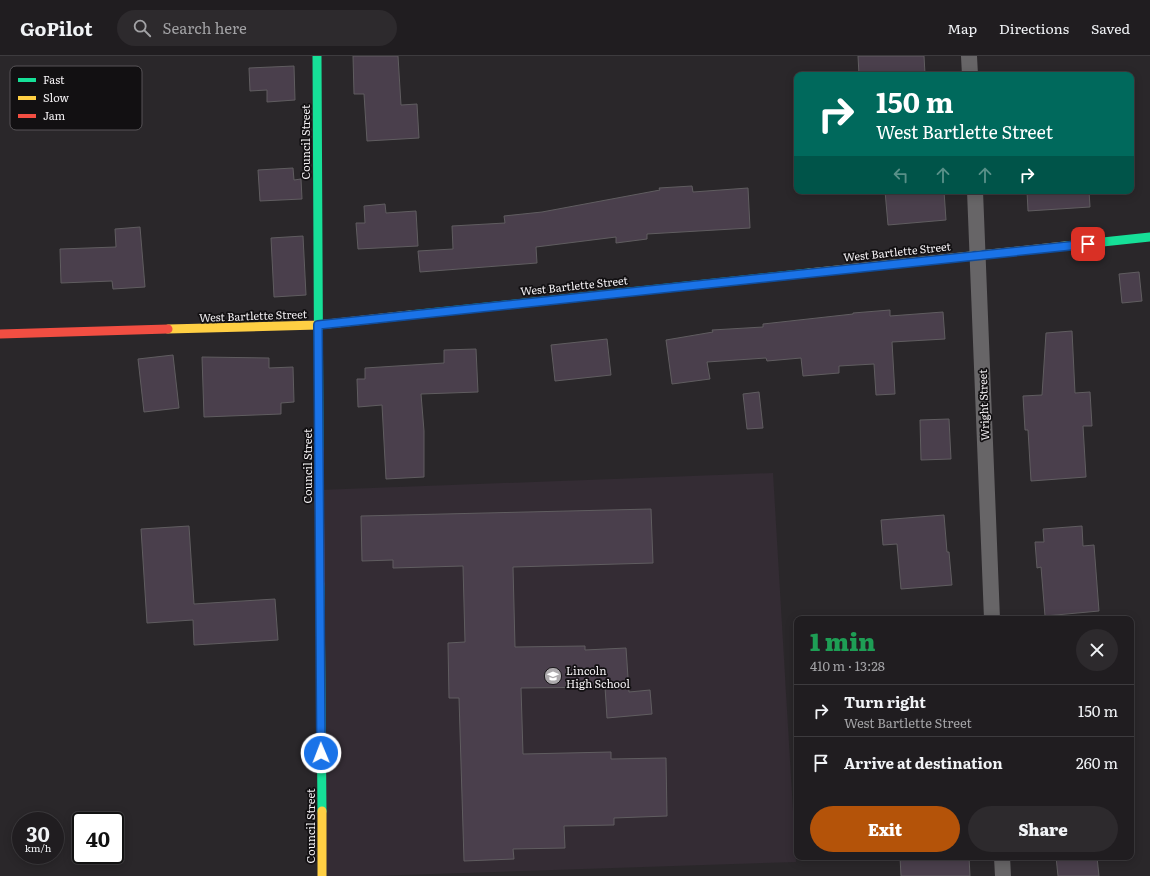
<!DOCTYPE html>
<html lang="en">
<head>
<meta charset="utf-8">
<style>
	:root { --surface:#201d20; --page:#2d2a2d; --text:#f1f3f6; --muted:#a2a2a5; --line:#3d3b3e; --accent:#b45309 }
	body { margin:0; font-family:Literata,serif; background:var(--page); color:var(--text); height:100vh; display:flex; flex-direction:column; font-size:15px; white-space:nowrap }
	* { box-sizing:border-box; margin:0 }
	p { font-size:13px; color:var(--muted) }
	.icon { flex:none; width:22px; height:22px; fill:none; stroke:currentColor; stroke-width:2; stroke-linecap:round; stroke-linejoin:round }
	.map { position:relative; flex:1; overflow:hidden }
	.sheet { position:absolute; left:794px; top:560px; width:340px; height:244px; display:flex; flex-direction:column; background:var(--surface); border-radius:8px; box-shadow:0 2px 10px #0003,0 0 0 1px var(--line) }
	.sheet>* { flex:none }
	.hud { position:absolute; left:794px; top:16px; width:340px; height:122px; border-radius:8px; box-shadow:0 2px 10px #0003,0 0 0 1px var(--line); background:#00695c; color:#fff; overflow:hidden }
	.speed { position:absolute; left:12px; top:756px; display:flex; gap:8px; font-size:20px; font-weight:700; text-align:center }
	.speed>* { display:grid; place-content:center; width:52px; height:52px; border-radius:50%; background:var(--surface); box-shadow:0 2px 10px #0003,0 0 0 1px var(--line); line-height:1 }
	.speed small { font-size:10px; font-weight:400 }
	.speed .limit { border:2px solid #111; border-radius:6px; background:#fff; color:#111 }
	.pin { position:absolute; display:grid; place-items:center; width:34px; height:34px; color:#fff; margin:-17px; border-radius:8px; box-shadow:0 2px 6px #0006 }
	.me { position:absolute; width:44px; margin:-22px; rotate:359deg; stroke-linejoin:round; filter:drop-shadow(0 0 3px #0008) }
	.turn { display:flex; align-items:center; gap:14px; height:84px; padding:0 16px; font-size:18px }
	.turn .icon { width:52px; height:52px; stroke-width:2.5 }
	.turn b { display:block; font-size:28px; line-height:34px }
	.lanes { display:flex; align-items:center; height:38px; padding:0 16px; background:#0003; justify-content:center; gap:20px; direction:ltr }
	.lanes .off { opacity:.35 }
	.round { display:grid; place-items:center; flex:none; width:42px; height:42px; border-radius:21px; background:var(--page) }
	.head { display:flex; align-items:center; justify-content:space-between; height:68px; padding:0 16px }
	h1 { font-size:24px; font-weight:800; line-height:30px; color:#1e9e55 }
	.action { display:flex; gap:8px; margin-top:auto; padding:8px 16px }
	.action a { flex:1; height:46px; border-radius:24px; background:var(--accent); color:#fff; font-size:16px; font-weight:800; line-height:46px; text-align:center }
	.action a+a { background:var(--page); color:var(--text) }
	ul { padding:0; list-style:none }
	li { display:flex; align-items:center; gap:12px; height:52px; padding:0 16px; border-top:1px solid var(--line) }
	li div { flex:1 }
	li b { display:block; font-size:15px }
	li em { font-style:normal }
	header { display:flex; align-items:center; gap:24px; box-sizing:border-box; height:56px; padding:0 20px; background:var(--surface); border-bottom:1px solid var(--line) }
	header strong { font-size:19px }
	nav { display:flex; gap:22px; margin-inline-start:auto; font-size:14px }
	.search { width:280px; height:36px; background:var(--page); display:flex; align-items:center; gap:10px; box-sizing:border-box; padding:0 14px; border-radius:22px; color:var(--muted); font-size:15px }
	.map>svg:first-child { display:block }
	.built { fill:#342c34 }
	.building { fill:#4a3f4c; stroke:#605d60 }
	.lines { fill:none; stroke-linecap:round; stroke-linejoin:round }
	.street { stroke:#676567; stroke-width:16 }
	.fast { stroke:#16e098; stroke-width:9 }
	.slow { stroke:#ffcf43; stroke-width:9 }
	.jam { stroke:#f24e42; stroke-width:9 }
	.route-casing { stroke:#114b97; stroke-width:10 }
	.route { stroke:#1a73e8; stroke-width:7 }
	.labels { text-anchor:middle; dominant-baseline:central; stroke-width:3.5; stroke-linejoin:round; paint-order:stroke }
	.street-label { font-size:11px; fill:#f3f0f3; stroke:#121012 }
	.poi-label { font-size:11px; fill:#f3f0f3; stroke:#121012; text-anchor:start }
	.key { fill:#121012; stroke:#565356; stroke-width:1 }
	.key-label { font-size:11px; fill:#f3f0f3 }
</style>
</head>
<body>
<header>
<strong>GoPilot</strong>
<div class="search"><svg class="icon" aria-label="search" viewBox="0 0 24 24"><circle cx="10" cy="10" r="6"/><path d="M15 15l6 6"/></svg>Search here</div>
<nav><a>Map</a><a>Directions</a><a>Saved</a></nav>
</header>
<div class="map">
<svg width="1150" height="820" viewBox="0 0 1150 820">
	<rect width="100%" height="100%" fill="#2a272a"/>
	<!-- built -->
	<path class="built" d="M773 417 796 806 371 820H322L319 434Z"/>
	<!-- building -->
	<path class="building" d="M353 0H398L401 49 417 48 419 82 367 85 364 38H354Z
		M858 0H924L925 18 859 19Z
		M294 10 295 44 267 46V34L250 35 249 12Z
		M293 112 294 124 301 123 302 143 260 145 258 114Z
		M692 130 693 136 748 132 750 172 647 178V183L616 187V181L536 191 537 207 420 216 418 195 453 193 452 170 505 167 504 160 542 156 660 134 659 132Z
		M885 135H944L946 164 888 169Z
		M1027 135H1089L1090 151 1028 155Z
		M385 148 386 157 416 155 418 190 358 193 356 167H365L364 150Z
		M140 171 145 231 113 233 112 225 61 227 60 193 116 191 115 173Z
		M303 180 306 239 274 241 271 182Z
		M1139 216 1142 245 1122 247 1119 218Z
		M890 254V260L943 256 945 283 892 286 895 338 876 339 874 308 839 310V317L803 320 801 302 767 305 766 302 707 306 710 323 672 328 666 284 713 276 712 274 763 271V268L853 258V257Z
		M1072 275 1075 337 1090 336 1092 370H1083L1086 421 1031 425 1028 374H1025L1023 340 1042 339 1046 277Z
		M607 283 611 319 555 325 551 289Z
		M476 293 478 336 421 338 424 375V421L386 423 382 349 358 351 357 323H365V312L444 307V294Z
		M173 299 179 352 144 356 138 303Z
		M202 301 269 302V312L293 311 294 346 281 347V358L204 361Z
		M759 336 763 372 747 373 743 338Z
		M949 363 951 403 921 404 920 364Z
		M651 453 653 507 513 511 515 591 585 590V594L626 592 629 636 650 634 652 658 607 662 605 631 521 632 523 698 611 696V703L666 702 667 760 614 762V769L564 770 565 792 513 793 514 803 464 805 459 642H449L448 587 465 586 463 510 393 512V504L362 505 361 460Z
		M944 459 947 496H949L952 529 901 533 897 488 883 489 881 464Z
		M189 470 194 548 275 543 278 584 194 589 193 564 147 567 141 473Z
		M1082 470 1083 490 1094 489 1099 555 1045 560 1041 511 1037 512 1035 486H1044L1043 473Z
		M900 801H969L970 820H901Z
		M1056 801H1097L1099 820H1058Z"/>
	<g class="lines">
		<!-- street -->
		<path class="street" d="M969 0 970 19
			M975 135 992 563
			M1002 801 1003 820"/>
		<!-- fast -->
		<path class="fast" d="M317 0 319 393
			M1065 190 1150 181
			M410 259 809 217
			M320 528 322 755"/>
		<!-- slow -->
		<path class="slow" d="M809 217 1065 190
			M168 273 318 269 410 259
			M322 755V820"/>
		<!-- jam -->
		<path class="jam" d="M0 278 168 273
			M319 393 320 528"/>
	</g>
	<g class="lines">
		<defs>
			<path id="route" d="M321 697 318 269 1088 188"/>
		</defs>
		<!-- route casing -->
		<use href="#route" class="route-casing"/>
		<!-- route -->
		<use href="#route" class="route"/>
	</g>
	<!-- icons -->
	<defs>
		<symbol id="school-disc" viewBox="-11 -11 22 22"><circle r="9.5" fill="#adaaad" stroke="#121012"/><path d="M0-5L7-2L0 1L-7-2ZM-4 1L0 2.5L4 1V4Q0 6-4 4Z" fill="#fff"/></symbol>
	</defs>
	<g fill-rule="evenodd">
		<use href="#school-disc" x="543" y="610" width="20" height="20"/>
	</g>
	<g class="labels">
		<!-- street labels -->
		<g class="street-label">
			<text transform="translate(305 86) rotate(-90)">Council Street</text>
			<text transform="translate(897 195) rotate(-6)">West Bartlette Street</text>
			<text transform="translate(574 229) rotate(-6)">West Bartlette Street</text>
			<text transform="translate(253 259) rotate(-2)">West Bartlette Street</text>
			<text transform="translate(983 349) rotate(-92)">Wright Street</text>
			<text transform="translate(307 410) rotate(-90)">Council Street</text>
			<text transform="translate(310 770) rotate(-90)">Council Street</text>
		</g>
		<!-- poi labels -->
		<g class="poi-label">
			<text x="566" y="614">Lincoln<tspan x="566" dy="13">High School</tspan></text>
		</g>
	</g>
	<!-- legend -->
	<rect x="10" y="10" width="132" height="64" rx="6" class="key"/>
	<rect x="18" y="22" width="18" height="4" fill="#16e098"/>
	<rect x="18" y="40" width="18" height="4" fill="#ffcf43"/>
	<rect x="18" y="58" width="18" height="4" fill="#f24e42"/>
	<g class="key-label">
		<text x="43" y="28">Fast</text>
		<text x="43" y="46">Slow</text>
		<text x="43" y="64">Jam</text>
	</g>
</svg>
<div class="speed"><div>30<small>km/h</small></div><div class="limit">40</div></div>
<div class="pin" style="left:1088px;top:188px;background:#d93025"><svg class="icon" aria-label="arrive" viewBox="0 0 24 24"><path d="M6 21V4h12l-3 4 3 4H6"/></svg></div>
<svg class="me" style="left:321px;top:697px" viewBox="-20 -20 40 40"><circle r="17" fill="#1a73e8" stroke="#fff" stroke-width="3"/><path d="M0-11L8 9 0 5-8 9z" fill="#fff"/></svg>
<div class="hud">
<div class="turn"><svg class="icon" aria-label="right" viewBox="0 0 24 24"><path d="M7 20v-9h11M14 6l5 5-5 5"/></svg><div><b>150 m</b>West Bartlette Street</div></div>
<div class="lanes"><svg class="icon off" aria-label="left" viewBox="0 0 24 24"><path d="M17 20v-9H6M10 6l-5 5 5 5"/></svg><svg class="icon off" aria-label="ahead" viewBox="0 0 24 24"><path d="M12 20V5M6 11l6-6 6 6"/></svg><svg class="icon off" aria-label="ahead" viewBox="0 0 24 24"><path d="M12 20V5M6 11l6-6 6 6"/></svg><svg class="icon" aria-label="right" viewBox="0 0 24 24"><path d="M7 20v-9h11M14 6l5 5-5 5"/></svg></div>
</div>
<section class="sheet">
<div class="head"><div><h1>1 min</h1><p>410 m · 13:28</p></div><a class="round"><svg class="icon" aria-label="close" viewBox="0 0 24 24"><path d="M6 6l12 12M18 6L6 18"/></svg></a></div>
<ul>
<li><svg class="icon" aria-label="right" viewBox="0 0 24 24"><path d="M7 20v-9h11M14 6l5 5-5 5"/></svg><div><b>Turn right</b><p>West Bartlette Street</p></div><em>150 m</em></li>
<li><svg class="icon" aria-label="arrive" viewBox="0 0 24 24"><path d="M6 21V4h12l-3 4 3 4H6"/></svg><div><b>Arrive at destination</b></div><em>260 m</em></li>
</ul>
<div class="action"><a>Exit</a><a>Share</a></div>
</section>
</div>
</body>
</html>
